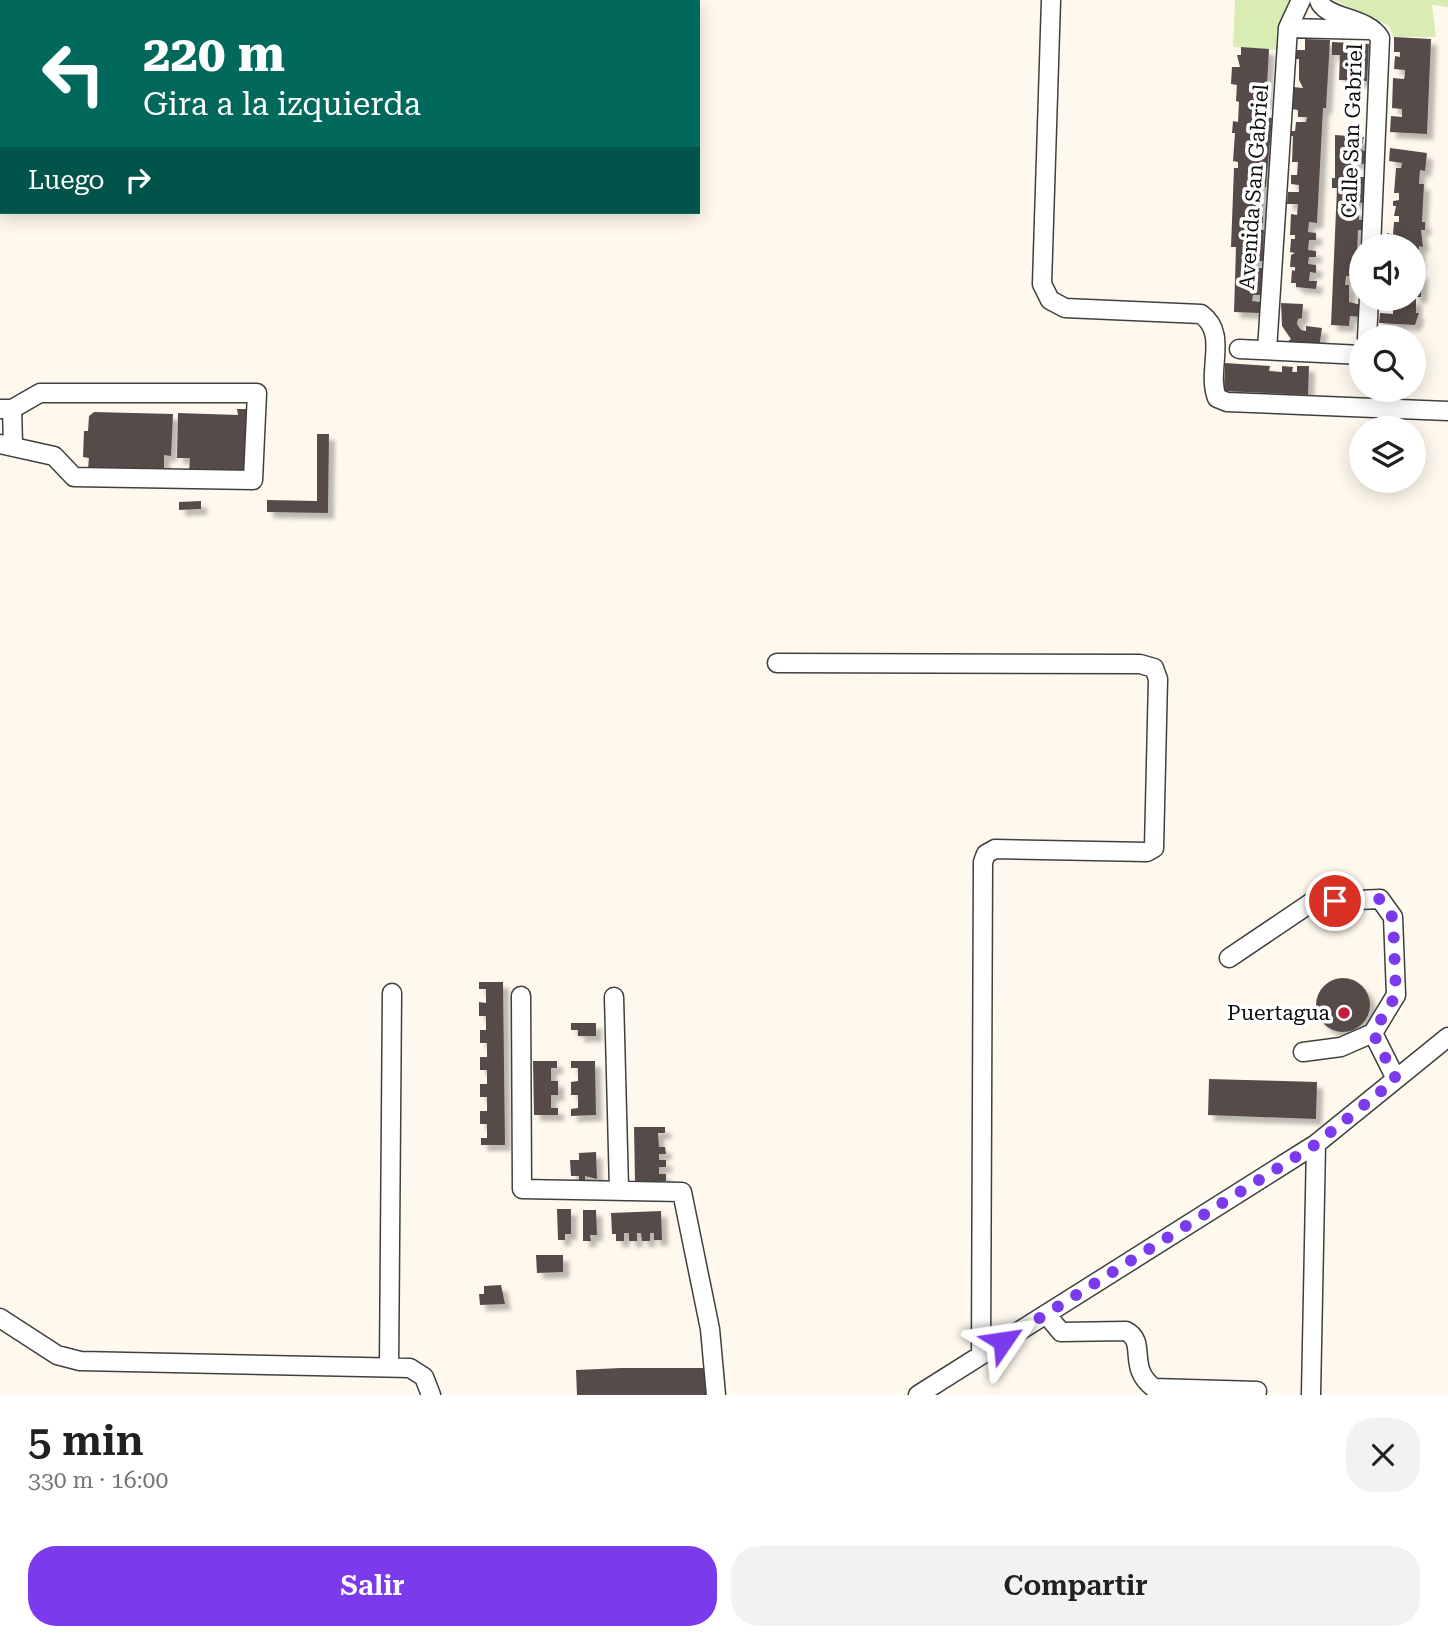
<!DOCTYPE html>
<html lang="es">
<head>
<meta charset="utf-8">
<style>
	:root { --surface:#fff; --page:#f2f2f2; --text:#202124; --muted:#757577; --accent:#7c3aed }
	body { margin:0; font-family:"Roboto Serif",serif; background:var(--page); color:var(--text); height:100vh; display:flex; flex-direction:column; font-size:26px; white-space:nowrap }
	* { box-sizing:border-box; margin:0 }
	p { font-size:23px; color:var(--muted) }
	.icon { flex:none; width:38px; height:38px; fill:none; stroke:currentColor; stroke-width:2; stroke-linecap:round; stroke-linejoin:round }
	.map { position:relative; height:1395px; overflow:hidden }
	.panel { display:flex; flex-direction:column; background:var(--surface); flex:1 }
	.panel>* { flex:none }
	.guide { position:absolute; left:0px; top:0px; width:700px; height:214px; box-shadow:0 4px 18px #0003; background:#00695c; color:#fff; overflow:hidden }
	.buttons { position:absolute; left:1349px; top:234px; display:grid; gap:14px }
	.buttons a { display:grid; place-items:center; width:77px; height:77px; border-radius:50%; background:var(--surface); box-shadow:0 4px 18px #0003; font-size:35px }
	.pin { position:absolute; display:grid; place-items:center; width:60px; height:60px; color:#fff; margin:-30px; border:4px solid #fff; border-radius:50%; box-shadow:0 2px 7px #0007 }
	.me { position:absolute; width:77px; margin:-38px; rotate:58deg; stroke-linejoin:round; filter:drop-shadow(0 0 5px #0008) }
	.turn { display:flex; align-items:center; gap:24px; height:147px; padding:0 28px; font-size:32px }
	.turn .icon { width:91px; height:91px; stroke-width:2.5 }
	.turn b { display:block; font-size:49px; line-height:60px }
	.then { display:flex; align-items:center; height:66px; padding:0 28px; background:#0003; gap:14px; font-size:26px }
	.round { display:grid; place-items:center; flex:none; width:74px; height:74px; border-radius:28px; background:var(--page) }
	.summary { display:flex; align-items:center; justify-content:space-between; height:119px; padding:0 28px }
	h1 { font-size:42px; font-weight:600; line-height:52px }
	.primary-button { display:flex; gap:14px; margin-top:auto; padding:14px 28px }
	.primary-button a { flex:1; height:80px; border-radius:28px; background:var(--accent); color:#fff; font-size:28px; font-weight:600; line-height:80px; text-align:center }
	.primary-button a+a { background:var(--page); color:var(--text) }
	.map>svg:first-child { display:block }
	.green { fill:#d9ecb4 }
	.building { fill:#574c49; filter:url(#shadow) }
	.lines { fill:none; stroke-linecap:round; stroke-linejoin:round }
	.minor-casing { stroke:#404040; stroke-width:21 }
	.minor { stroke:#fff; stroke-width:18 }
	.route { stroke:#7c3aed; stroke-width:12; stroke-dasharray:0 21.6 }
	.poi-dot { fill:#c61d3d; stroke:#fff; stroke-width:2.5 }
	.labels { text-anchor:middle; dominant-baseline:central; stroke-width:7; stroke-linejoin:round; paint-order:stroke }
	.street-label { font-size:21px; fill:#0d0d0d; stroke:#fff }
	.poi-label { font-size:21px; fill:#0d0d0d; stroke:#fff; text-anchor:end }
</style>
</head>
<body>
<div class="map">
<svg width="1448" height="1395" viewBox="0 0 1448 1395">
	<defs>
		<filter id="shadow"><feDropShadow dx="6" dy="6" stdDeviation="2" flood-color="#0004"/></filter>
	</defs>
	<rect width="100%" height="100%" fill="#fff9ed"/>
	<!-- green -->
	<path class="green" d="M1235 0H1292L1278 50 1233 47Z
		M1334 0H1448V7L1432 5 1436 37H1394L1389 26Z"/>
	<!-- building -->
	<path class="building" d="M1394 37 1431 39 1427 134 1390 132 1391 116 1402 117V109L1392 108 1393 78 1404 79 1405 74V70L1394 69 1395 56 1400 57V52H1394Z
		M1305 39 1330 40 1326 108H1323L1317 223 1309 222 1308 232 1316 233V240H1309L1308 250 1316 251V257H1309L1308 264 1316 265V273L1310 272 1309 281H1317L1316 289 1296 287V283H1291L1292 270 1295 271V267H1290L1291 255 1295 253 1290 252 1291 239H1295V235H1290L1291 214 1297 215 1298 204H1287L1288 192H1299V185L1291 184V175H1297L1298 162H1292L1293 136H1288V131H1295L1296 122H1306L1307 117H1298V110L1292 109 1293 87 1303 88 1299 80V59H1295V50H1305Z
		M1332 42 1369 44 1367 81 1339 80 1340 55H1332Z
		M1241 47 1269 49 1266 104H1260L1259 116 1272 118 1266 187H1263V223H1258V229L1264 230 1263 261H1254L1253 268H1262V295H1253L1252 301 1261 302V313L1234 312 1236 247H1231L1234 168H1238V162L1233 161 1235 133H1232L1233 121 1238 122 1239 102 1236 101 1237 85 1231 84 1232 67H1240L1237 55H1241Z
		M1335 135 1364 137 1361 150 1365 151V164L1352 163V177H1364V203L1353 202 1352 210H1359V220H1364V230H1358L1357 255H1354L1353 267 1358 268V277L1346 276 1345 285H1349V302L1361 305V317L1350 316 1349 326 1331 325 1337 188H1332V178H1335Z
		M1390 148 1427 153 1425 171 1420 170 1419 184H1424L1422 222H1425V230H1421L1423 247 1419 246V252L1418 273H1422L1421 297H1414V247H1386L1387 233 1393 235 1394 222H1399V216H1394L1396 206H1393V201L1399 200V193H1394L1396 168H1401L1402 163 1389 161Z
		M1393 299H1416V313H1419L1415 325 1379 323 1380 313 1393 314Z
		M1281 303 1303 304 1302 318 1298 319 1297 324 1301 330 1306 331V326L1322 328 1319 348 1284 344 1291 339 1282 326Z
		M1225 363 1270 366 1269 371 1282 372V366L1293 367 1292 372H1297V366H1309L1308 395 1224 391Z
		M237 409H252L250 474 189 472 190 458H177L178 413 238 415Z
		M94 412 173 414 171 456 164 455V471L88 469 89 458 83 457 84 431H88L89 416Z
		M317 434H329L328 513 267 512V500L317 501Z
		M201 501V509L179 510V502Z
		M1316 1005a27 27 0 1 1 54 0a27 27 0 1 1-54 0Z
		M479 982H503L505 1145H481V1138H487V1124H480V1111H487V1097H480V1084H487V1070H480V1057H487V1043H480V1030H486V1016H479V1002L486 1003V989H479Z
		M571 1023H596V1036H578V1030H571Z
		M533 1061H557V1068H551V1081H558V1095H551V1108H558V1115H534Z
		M571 1061H595L596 1115 571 1116V1109L578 1108V1095H571V1082L578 1081V1068H571Z
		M1209 1079 1317 1082 1316 1119 1208 1115Z
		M634 1127H665V1133H658L659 1147H665L666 1154H659V1160H666V1167H659V1174H666V1181H635Z
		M596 1152 597 1179 585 1176V1180H579V1176H571L570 1160H579V1153Z
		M557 1209H571V1234H565V1240H558Z
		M583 1210H596L597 1235H590L591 1241H583Z
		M661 1211 662 1240H654V1233H650V1241H642L641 1233H637V1241H629V1233H624V1241H616V1234H612L611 1213Z
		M536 1255H563V1272L537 1273Z
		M501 1285 505 1304 480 1305 479 1294H484V1286Z
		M621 1368H706L709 1395H577L576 1370Z"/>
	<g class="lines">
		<defs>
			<path id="minor" d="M1051 0 1042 284 1050 300 1065 308 1201 314C1229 334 1206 370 1217 398L1227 402 1448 411
				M1319 0C1324 19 1367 16 1380 38L1371 247
				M1288 28 1368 30
				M1367 338 1369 299
				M1239 349 1362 355
				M1267 350 1288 28 1301 0
				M0 409H12L40 393H257L253 480 74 477 54 456 0 444
				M12 409 13 444
				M777 663 1140 664 1154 668 1158 679 1154 848 1147 852 995 849 986 854 983 862 981 1355
				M1229 958 1312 902 1380 899 1393 917 1396 995 1373 1033 1396 1079
				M521 996 522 1189 682 1192 710 1329 716 1395
				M614 997 619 1189
				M1303 1052 1341 1047 1373 1033
				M1046 1314 1061 1332 1126 1331C1148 1342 1126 1367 1154 1388L1257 1391
				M0 1318 57 1355 80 1361 410 1368 424 1377 431 1395
				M389 1367 392 993
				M918 1395 1316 1144 1448 1037
				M1311 1395 1316 1144"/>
		</defs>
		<!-- minor casing -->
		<use href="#minor" class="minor-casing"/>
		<!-- minor -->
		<use href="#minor" class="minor"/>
	</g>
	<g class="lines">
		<!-- route -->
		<path class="route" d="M1003 1341 1316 1144 1396 1079 1373 1033 1396 995 1393 918 1380 899 1335 901"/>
	</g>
	<!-- markers -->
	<circle class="poi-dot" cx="1344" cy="1013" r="7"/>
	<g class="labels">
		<!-- street labels -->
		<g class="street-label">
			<text transform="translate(1352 131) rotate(-88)">Calle San Gabriel</text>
			<text transform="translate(1254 187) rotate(-86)">Avenida San Gabriel</text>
		</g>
		<!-- poi labels -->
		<g class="poi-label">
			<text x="1330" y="1013">Puertagua</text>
		</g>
	</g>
</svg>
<div class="buttons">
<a><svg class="icon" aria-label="sound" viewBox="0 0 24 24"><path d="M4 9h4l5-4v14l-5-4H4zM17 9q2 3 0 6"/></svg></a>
<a><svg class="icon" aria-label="search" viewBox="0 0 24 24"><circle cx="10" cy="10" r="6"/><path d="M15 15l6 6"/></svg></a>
<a><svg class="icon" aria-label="layers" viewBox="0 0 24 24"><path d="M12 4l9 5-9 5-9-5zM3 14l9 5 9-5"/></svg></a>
</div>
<div class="pin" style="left:1335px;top:901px;background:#d93025"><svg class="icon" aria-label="arrive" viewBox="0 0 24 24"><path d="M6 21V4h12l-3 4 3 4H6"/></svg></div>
<svg class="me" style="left:1003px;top:1341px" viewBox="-20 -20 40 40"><path d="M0-17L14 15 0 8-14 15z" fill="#7c3aed" stroke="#fff" stroke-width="4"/></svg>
<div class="guide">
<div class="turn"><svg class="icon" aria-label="left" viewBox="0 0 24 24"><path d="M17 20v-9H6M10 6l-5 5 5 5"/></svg><div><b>220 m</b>Gira a la izquierda</div></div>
<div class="then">Luego<svg class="icon" aria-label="right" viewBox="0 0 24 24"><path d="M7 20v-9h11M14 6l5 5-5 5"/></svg></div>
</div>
</div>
<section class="panel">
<div class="summary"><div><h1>5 min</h1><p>330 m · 16:00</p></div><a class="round"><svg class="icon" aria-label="close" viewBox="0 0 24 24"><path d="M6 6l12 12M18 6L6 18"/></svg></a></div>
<div class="primary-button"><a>Salir</a><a>Compartir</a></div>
</section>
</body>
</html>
